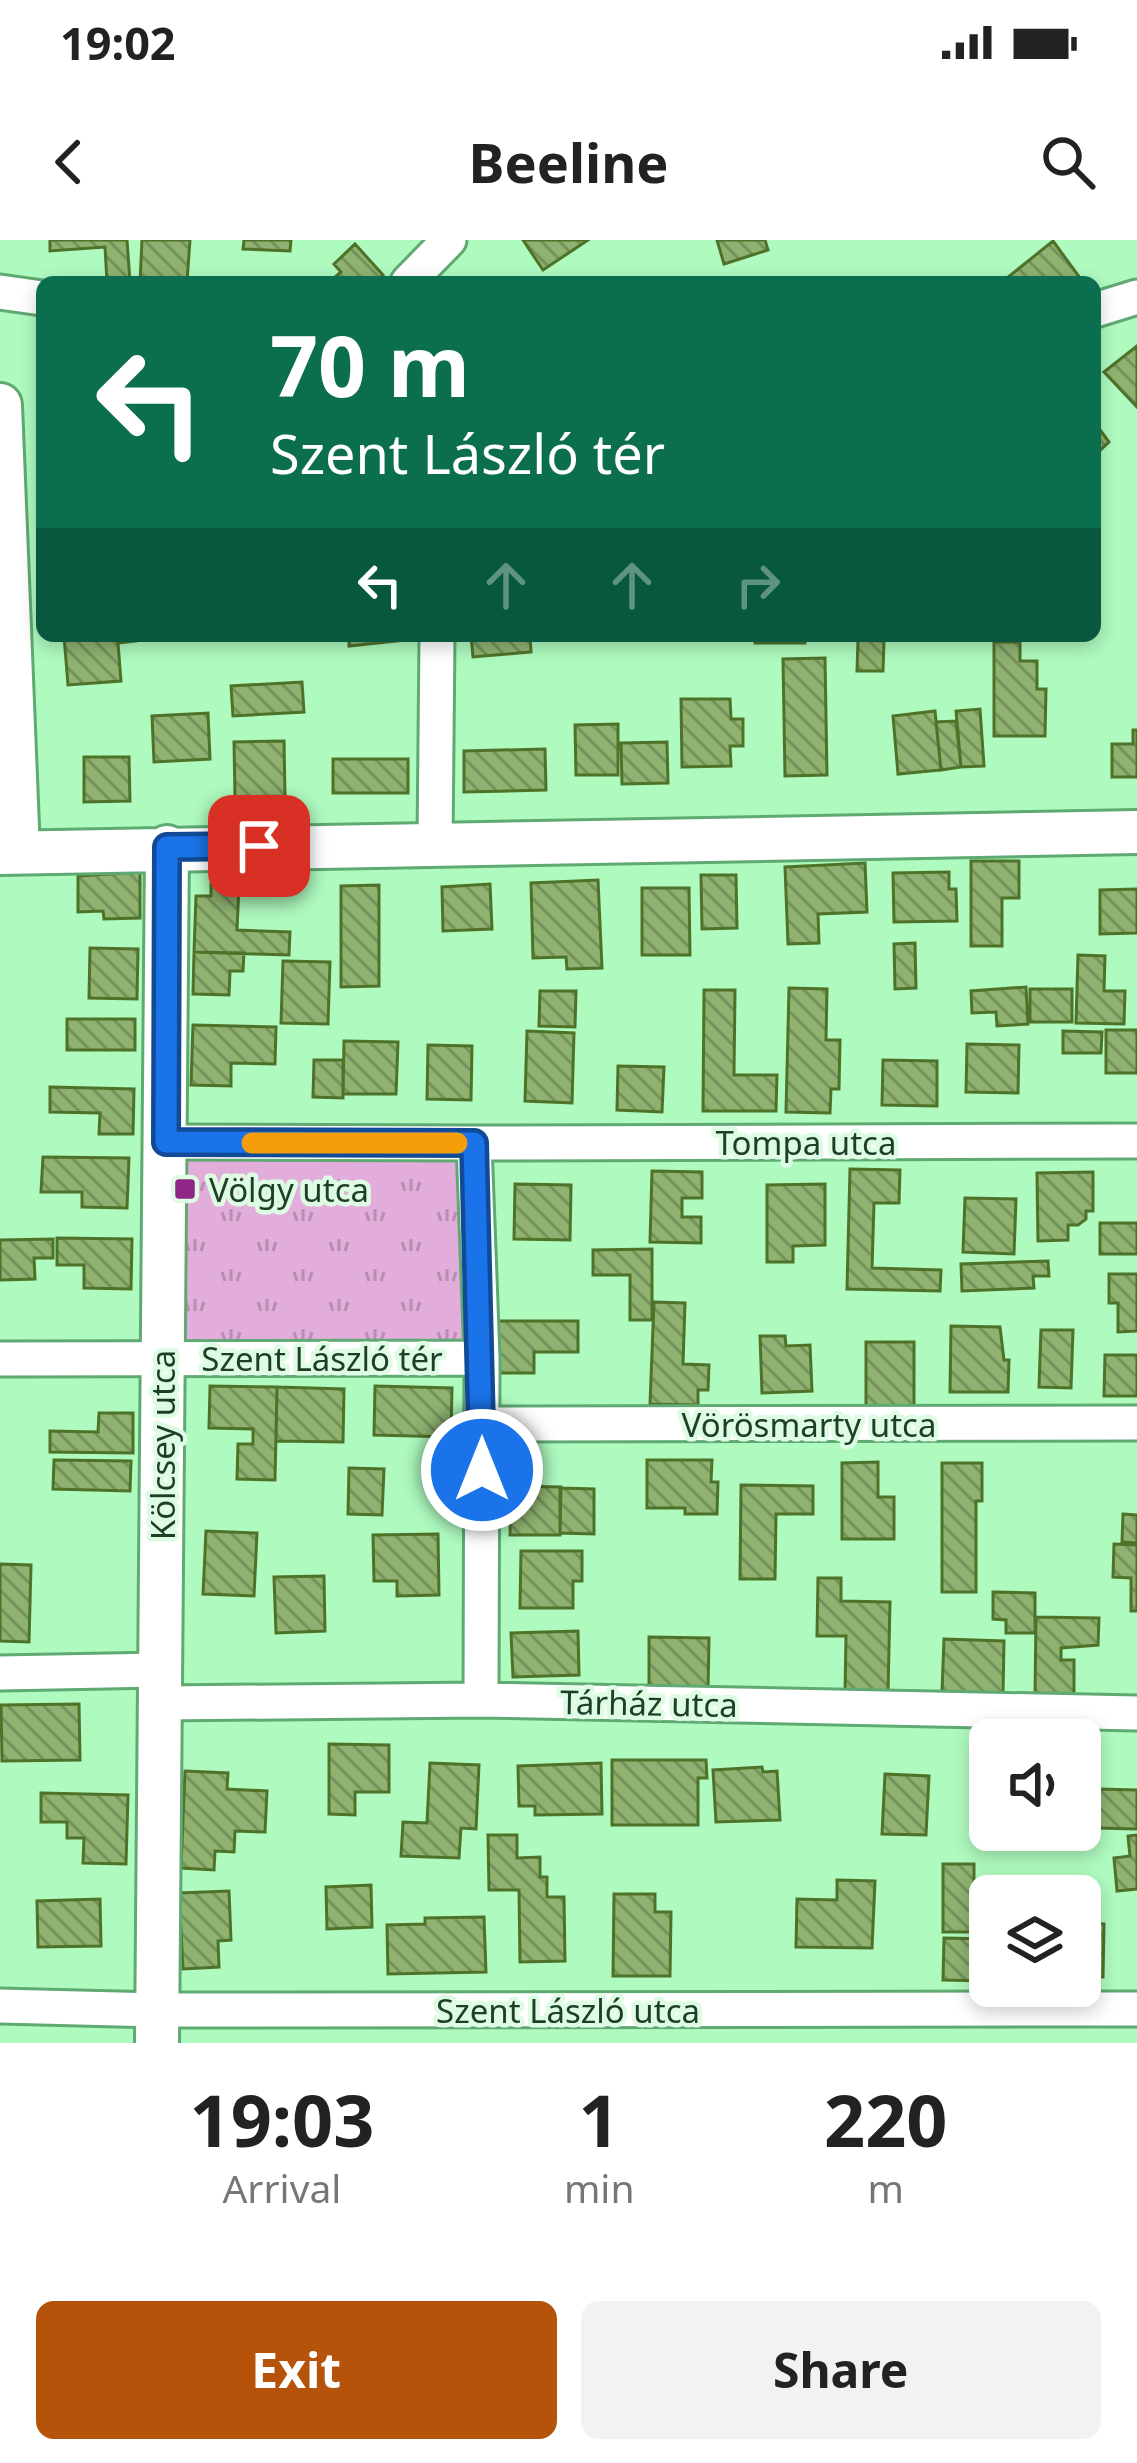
<!DOCTYPE html>
<html lang="en">
<head>
<meta charset="utf-8">
<style>
	:root { --surface:#fff; --page:#f2f2f2; --text:#222; --muted:#767676; --accent:#b45309 }
	body { margin:0; font-family:"Noto Sans",sans-serif; background:var(--page); color:var(--text); height:100vh; display:flex; flex-direction:column; font-size:45px; white-space:nowrap }
	* { box-sizing:border-box; margin:0 }
	p { font-size:39px; color:var(--muted) }
	.icon { flex:none; width:66px; height:66px; fill:none; stroke:currentColor; stroke-width:2; stroke-linecap:round; stroke-linejoin:round }
	.map { position:relative; height:1803px; overflow:hidden }
	.side { display:flex; flex-direction:column; background:var(--surface); flex:1 }
	.side>* { flex:none }
	.guide { position:absolute; left:36px; top:36px; width:1065px; height:366px; border-radius:18px; box-shadow:0 6px 18px #0003; background:#0b6e4f; color:#fff; overflow:hidden }
	.tools { position:absolute; left:969px; top:1479px; display:grid; gap:24px }
	.tools a { display:grid; place-items:center; width:132px; height:132px; border-radius:18px; background:var(--surface); box-shadow:0 6px 18px #0003; font-size:60px }
	.pin { position:absolute; display:grid; place-items:center; width:102px; height:102px; color:#fff; margin:-51px; border-radius:24px; box-shadow:0 6px 18px #0006 }
	.me { position:absolute; width:132px; margin:-66px; rotate:0deg; stroke-linejoin:round; filter:drop-shadow(0 0 9px #0008) }
	.turn { display:flex; align-items:center; gap:42px; height:252px; padding:0 36px; font-size:54px }
	.turn .icon { width:156px; height:156px; stroke-width:2.5 }
	.turn b { display:block; font-size:84px; line-height:102px }
	.lanes { display:flex; align-items:center; height:114px; padding:0 36px; background:#0003; justify-content:center; gap:60px; direction:ltr }
	.lanes .off { opacity:.35 }
	.eta { display:flex; justify-content:space-evenly; align-items:center; height:204px; text-align:center }
	.eta b { font-size:72px; font-weight:700; line-height:84px }
	.button { display:flex; gap:24px; margin-top:auto; padding:24px 36px }
	.button a { flex:1; height:138px; border-radius:18px; background:var(--accent); color:#fff; font-size:48px; font-weight:700; line-height:138px; text-align:center }
	.button a+a { background:var(--page); color:var(--text) }
	.status { display:flex; justify-content:space-between; align-items:center; height:84px; padding:0 60px; background:var(--surface); direction:ltr }
	.status svg { height:33px; fill:currentColor }
	header { display:flex; justify-content:space-between; align-items:center; height:156px; padding:0 36px; background:var(--surface); font-size:54px; font-weight:700 }
	.map>svg:first-child { display:block }
	.park { fill:url(#park-tufts) }
	.building { fill:url(#building-back-hatch); stroke:#4f7229; stroke-width:3 }
	.lines { fill:none; stroke-linecap:round; stroke-linejoin:round }
	.minor-casing { stroke:#5fa972; stroke-width:39 }
	.tertiary-casing { stroke:#5fa972; stroke-width:48 }
	.minor { stroke:#fff; stroke-width:33 }
	.tertiary { stroke:#fff; stroke-width:42 }
	.route-casing { stroke:#114b97; stroke-width:30 }
	.route { stroke:#1a73e8; stroke-width:21 }
	.slow { stroke:#f59e0b; stroke-width:21 }
	.poi-dot { fill:#902588; stroke:#defbe3; stroke-width:4.5 }
	.labels { text-anchor:middle; dominant-baseline:central; stroke-width:9; stroke-linejoin:round; paint-order:stroke }
	.street-label { font-size:33px; fill:#1f3e27; stroke:#defbe3 }
	.poi-label { font-size:33px; fill:#1f3e27; stroke:#defbe3; text-anchor:start }
</style>
</head>
<body>
<div class="status"><b>19:02</b><svg viewBox="0 0 49 12"><path d="M0 12V9h3v3zM5 12V6h3v6zM10 12V3h3v9zM15 12V0h3v12zM26 1h20v11H26zM47 4h2v5h-2z"/></svg></div>
<header><svg class="icon" aria-label="back" viewBox="0 0 24 24"><path d="M15 5l-7 7 7 7"/></svg>Beeline<svg class="icon" aria-label="search" viewBox="0 0 24 24"><circle cx="10" cy="10" r="6"/><path d="M15 15l6 6"/></svg></header>
<div class="map">
<svg width="1137" height="1803" viewBox="0 0 1137 1803">
	<defs>
		<pattern id="park-tufts" width="24" height="20" patternUnits="userSpaceOnUse" patternTransform="scale(3)"><rect width="24" height="20" fill="#e2addb"/><path d="M3 7l-1-3M5 7V3M7 7l1-3M15 17l-1-3M17 17v-4M19 17l1-3" fill="none" stroke="#b78eb2"/></pattern>
		<pattern id="building-back-hatch" width="6" height="6" patternUnits="userSpaceOnUse" patternTransform="scale(3)"><rect width="6" height="6" fill="#8fb270"/><path d="M-1 5l2 2M0 0l6 6M5-1l2 2" fill="none" stroke="#74925c"/></pattern>
	</defs>
	<rect width="100%" height="100%" fill="#aefabf"/>
	<!-- park -->
	<path class="park" d="M166 902 474 903 482 1118H162Z"/>
	<!-- building -->
	<path class="building" d="M50 0H127L130 42H107L105 7 50 11Z
		M142 0H190L187 42H140Z
		M244 0H291L290 11 243 9Z
		M523 0H588L543 30Z
		M717 0H765L768 10 724 24Z
		M1053 1 1083 42H1002Z
		M355 4 383 35 376 42H329L341 32 334 24Z
		M1137 106V167L1104 132Z
		M1095 183 1109 202 1095 215Z
		M64 396H135L136 401 118 403 121 441 68 445Z
		M349 396H407V400L349 406Z
		M471 396H530L531 412 473 417Z
		M755 396H805V403H755Z
		M858 400 884 401 883 431H857Z
		M994 402H1020V421H1037V449H1046L1045 496H994Z
		M825 418 827 535 785 536 783 419Z
		M302 442 304 472 233 476 231 446Z
		M681 459H730L731 479H743V506H730L731 526 682 527Z
		M980 469 984 526 961 527 956 471Z
		M935 471 941 530 898 534 893 476Z
		M208 473 210 519 154 522 152 476Z
		M956 481 961 527 941 530 936 482Z
		M618 484V535H576L575 485Z
		M1133 490H1137V537H1112V504H1133Z
		M284 501 285 556 235 557 234 502Z
		M667 502 668 543 622 544 621 503Z
		M545 509 546 550 464 552V511Z
		M84 517H129L130 561 84 562Z
		M333 519H408V553H333Z
		M971 621H1019V658H1002V706H971Z
		M865 623 867 672 818 674 819 703 788 704 785 627Z
		M140 632V678L104 679 103 671 78 672V636Z
		M949 632V649H956L957 681 894 682 893 633Z
		M701 635H736L737 688 702 689Z
		M598 640 602 728 567 729 566 717 533 718 531 643Z
		M211 644 239 645 237 690 290 692 289 715 194 712 196 656H211Z
		M490 644 492 689 443 691 442 647Z
		M379 645V746L341 747V646Z
		M642 648H689L690 715H642Z
		M1137 649V693L1100 694V650Z
		M915 703 916 748 895 749 894 704Z
		M90 708 138 709 137 759 89 758Z
		M194 712 244 713 243 731H230L229 755 193 754Z
		M1078 715 1105 716 1104 751H1125L1124 784 1076 783Z
		M283 721 330 722 328 784 281 783Z
		M1026 747 1028 784 997 786 996 772 972 773 971 751Z
		M789 748 827 749 826 800H840L839 849H831L830 873 786 872Z
		M1030 749H1072V782H1030Z
		M704 750H735L734 835H777L776 871H703Z
		M540 751H576L575 787 539 786Z
		M67 779H135V810H67Z
		M193 785 276 787 275 824 231 823V846L191 845Z
		M1106 790H1137V833H1106Z
		M527 791 574 793 572 863 525 861Z
		M1063 791 1102 792 1101 813H1063Z
		M344 801 398 802 396 854H343Z
		M967 804 1019 805 1018 853 966 852Z
		M428 805 472 806 471 860 427 859Z
		M314 820H343V858L313 857Z
		M883 820 937 821V866L882 865Z
		M618 826 664 827 662 872 617 870Z
		M50 847 134 849 133 894H99L100 873 50 872Z
		M43 917 129 918 127 968 82 967V952H41Z
		M850 929 900 930 899 963H874L872 1028 941 1030 940 1051 847 1049Z
		M652 931 702 932V958H682V977H701V1003L650 1002Z
		M1093 932V971H1086V979L1078 985H1068V1000L1038 1001 1037 933Z
		M515 944 571 945 570 1000 514 999Z
		M825 944V1005L793 1006V1022H767V945Z
		M965 958 1016 959 1014 1014 963 1012Z
		M1100 983H1137V1014H1100Z
		M57 998 132 999 131 1049 84 1048V1025H57Z
		M53 999V1018H34L35 1039 0 1040V1000Z
		M652 1009V1080H630V1035H593V1010Z
		M1048 1021 1049 1036H1033L1034 1048 962 1051 961 1024Z
		M1109 1034H1137V1091L1118 1092V1063H1109Z
		M654 1062 685 1063 683 1124 709 1125 708 1150H698V1165L650 1164Z
		M496 1081H578V1112H534V1133H496Z
		M951 1086 1000 1087 1004 1120H1009L1008 1152H950Z
		M1041 1090H1073L1071 1148 1039 1147Z
		M760 1096H785L786 1106 810 1105 812 1151 762 1153Z
		M866 1102H914V1166H866Z
		M1105 1115H1137V1156H1104Z
		M210 1146 277 1147 275 1240 237 1239 238 1204H253V1189L209 1188Z
		M375 1146 452 1148 451 1197 374 1195Z
		M277 1147 344 1149 343 1202 276 1201Z
		M99 1173H133V1213L50 1212V1191L98 1192Z
		M54 1220 131 1221 130 1251 53 1249Z
		M647 1220H712L711 1242H718L717 1274H685V1268H647Z
		M878 1222V1257H894V1299H842V1223Z
		M942 1223H982V1261H976V1352H942Z
		M349 1228 384 1229 382 1275 348 1274Z
		M741 1245 813 1246V1274H776L775 1339H740Z
		M511 1246 561 1247 560 1295H510Z
		M560 1248 594 1249V1294L560 1293Z
		M1123 1274 1137 1275V1303L1122 1302Z
		M206 1291 257 1293 254 1356 203 1354Z
		M438 1294 439 1355 397 1356V1341H374L373 1295Z
		M1114 1304 1137 1305V1371H1131V1338L1113 1337Z
		M521 1311H582V1341H573V1368H520Z
		M0 1324 31 1325 29 1402 0 1401Z
		M324 1336 325 1391 276 1393 274 1337Z
		M818 1338H841V1361L890 1362 888 1454 845 1453 846 1396H817Z
		M993 1352 1035 1353V1393H1006V1380L993 1379Z
		M1036 1377 1099 1378 1098 1405 1061 1408V1420H1074V1458L1035 1457Z
		M578 1391 579 1435 513 1437 511 1393Z
		M649 1397 709 1398 708 1451 649 1450Z
		M944 1399 1004 1401 1003 1455 942 1452Z
		M79 1464 80 1520 2 1521 1 1465Z
		M329 1504 389 1505V1552H355V1575L329 1574Z
		M612 1520H706L707 1538H698V1585H612Z
		M430 1523 479 1525 476 1589 461 1588 459 1618 401 1616 403 1582 427 1583Z
		M601 1523 602 1574 535 1575V1566H519L518 1526Z
		M762 1527 763 1532 777 1531 780 1580 716 1582 713 1530Z
		M185 1531 228 1533 227 1549 267 1551 265 1592 235 1591 234 1612 215 1611 214 1630 181 1628Z
		M885 1534 929 1536 926 1595 882 1594Z
		M1080 1534H1096V1554H1080Z
		M1099 1549 1137 1550V1589L1098 1588Z
		M41 1553 128 1555 126 1624 83 1623 84 1598H67V1582H41Z
		M488 1595H517V1618L540 1617V1637H547V1657H564L565 1721 520 1722 519 1650H489Z
		M1137 1595V1649L1117 1651 1114 1618 1130 1616 1128 1596Z
		M943 1624H974V1692H943Z
		M837 1640 875 1641 872 1708 796 1707 797 1659 837 1660Z
		M371 1645 372 1687 327 1689 326 1647Z
		M229 1651 231 1700 218 1701 219 1727 183 1729 179 1653Z
		M614 1654H655V1672H671L670 1736H613Z
		M100 1659 101 1706 38 1707 37 1661Z
		M484 1677 486 1732 388 1734 387 1685 425 1684V1678Z
		M1080 1683 1104 1684 1103 1737 1080 1736Z
		M944 1698 990 1699V1741L943 1740Z"/>
	<g class="lines">
		<defs>
			<path id="minor" d="M408 42 449 0
				M0 52 42 58
				M1095 70 1137 57
				M435 604 437 396
				M474 903 1137 901
				M0 1119 482 1118 474 903 166 902
				M482 1184 1137 1183
				M0 1433 161 1430
				M481 1460 482 1118
				M161 1463 481 1460 1137 1473
				M0 1766 158 1770 1137 1769"/>
			<path id="tertiary" d="M0 165 18 612
				M0 613 1137 592
				M157 1803 167 607"/>
		</defs>
		<!-- minor casing -->
		<use href="#minor" class="minor-casing"/>
		<!-- tertiary casing -->
		<use href="#tertiary" class="tertiary-casing"/>
		<!-- minor -->
		<use href="#minor" class="minor"/>
		<!-- tertiary -->
		<use href="#tertiary" class="tertiary"/>
	</g>
	<g class="lines">
		<defs>
			<path id="route" d="M259 606 167 607 166 902 474 903 482 1230"/>
		</defs>
		<!-- route casing -->
		<use href="#route" class="route-casing"/>
		<!-- route -->
		<use href="#route" class="route"/>
		<!-- slow -->
		<path class="slow" d="M252 903H457"/>
	</g>
	<!-- markers -->
	<rect class="poi-dot" x="173" y="937" width="24" height="24" rx="6"/>
	<g class="labels">
		<!-- street labels -->
		<g class="street-label">
			<text x="806" y="902">Tompa utca</text>
			<text x="322" y="1118">Szent László tér</text>
			<text x="809" y="1184">Vörösmarty utca</text>
			<text transform="translate(162 1205) rotate(-90)">Kölcsey utca</text>
			<text transform="translate(649 1463) rotate(1)">Tárház utca</text>
			<text x="568" y="1770">Szent László utca</text>
		</g>
		<!-- poi labels -->
		<g class="poi-label">
			<text x="209" y="949">Völgy utca</text>
		</g>
	</g>
</svg>
<div class="tools">
<a><svg class="icon" aria-label="sound" viewBox="0 0 24 24"><path d="M4 9h4l5-4v14l-5-4H4zM17 9q2 3 0 6"/></svg></a>
<a><svg class="icon" aria-label="layers" viewBox="0 0 24 24"><path d="M12 4l9 5-9 5-9-5zM3 14l9 5 9-5"/></svg></a>
</div>
<div class="pin" style="left:259px;top:606px;background:#d93025"><svg class="icon" aria-label="arrive" viewBox="0 0 24 24"><path d="M6 21V4h12l-3 4 3 4H6"/></svg></div>
<svg class="me" style="left:482px;top:1230px" viewBox="-20 -20 40 40"><circle r="17" fill="#1a73e8" stroke="#fff" stroke-width="3"/><path d="M0-11L8 9 0 5-8 9z" fill="#fff"/></svg>
<div class="guide">
<div class="turn"><svg class="icon" aria-label="left" viewBox="0 0 24 24"><path d="M17 20v-9H6M10 6l-5 5 5 5"/></svg><div><b>70 m</b>Szent László tér</div></div>
<div class="lanes"><svg class="icon" aria-label="left" viewBox="0 0 24 24"><path d="M17 20v-9H6M10 6l-5 5 5 5"/></svg><svg class="icon off" aria-label="ahead" viewBox="0 0 24 24"><path d="M12 20V5M6 11l6-6 6 6"/></svg><svg class="icon off" aria-label="ahead" viewBox="0 0 24 24"><path d="M12 20V5M6 11l6-6 6 6"/></svg><svg class="icon off" aria-label="right" viewBox="0 0 24 24"><path d="M7 20v-9h11M14 6l5 5-5 5"/></svg></div>
</div>
</div>
<section class="side">
<div class="eta">
<div><b>19:03</b><p>Arrival</p></div>
<div><b>1</b><p>min</p></div>
<div><b>220</b><p>m</p></div>
</div>
<div class="button"><a>Exit</a><a>Share</a></div>
</section>
</body>
</html>
